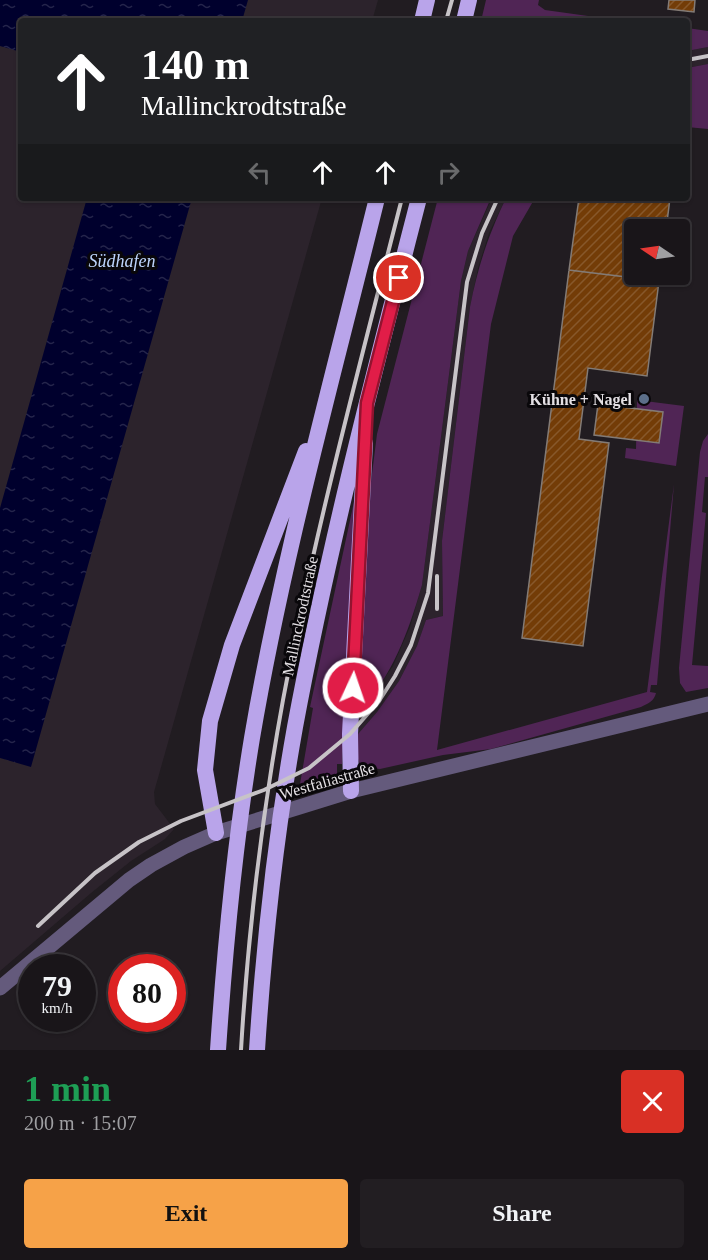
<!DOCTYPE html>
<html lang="en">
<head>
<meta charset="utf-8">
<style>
	:root { --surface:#191519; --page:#221e22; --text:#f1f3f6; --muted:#9f9fa2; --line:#373438; --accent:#f6a248 }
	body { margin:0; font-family:Georgia,serif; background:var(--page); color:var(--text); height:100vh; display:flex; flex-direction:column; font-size:22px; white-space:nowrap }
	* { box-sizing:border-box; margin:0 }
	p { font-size:20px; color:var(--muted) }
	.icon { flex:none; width:33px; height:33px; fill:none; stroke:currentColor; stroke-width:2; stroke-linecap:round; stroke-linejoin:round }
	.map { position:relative; height:1050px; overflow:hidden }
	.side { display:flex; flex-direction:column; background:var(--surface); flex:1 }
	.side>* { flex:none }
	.banner { position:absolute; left:18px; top:18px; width:672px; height:183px; border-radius:6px; box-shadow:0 2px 4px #0004,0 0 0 2px var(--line); background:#202124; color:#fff; overflow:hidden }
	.needle { width:39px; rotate:283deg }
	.controls { position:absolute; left:624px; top:219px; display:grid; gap:12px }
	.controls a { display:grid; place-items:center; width:66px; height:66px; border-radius:6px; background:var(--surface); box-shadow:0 2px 4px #0004,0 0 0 2px var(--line); font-size:30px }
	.speed { position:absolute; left:18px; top:954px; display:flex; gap:12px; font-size:30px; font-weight:700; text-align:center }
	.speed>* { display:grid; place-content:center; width:78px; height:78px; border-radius:50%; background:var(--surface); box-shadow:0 2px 4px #0004,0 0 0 2px var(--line); line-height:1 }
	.speed small { font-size:15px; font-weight:400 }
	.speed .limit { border:9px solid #d22; background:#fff; color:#111 }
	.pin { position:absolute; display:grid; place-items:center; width:51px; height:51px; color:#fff; margin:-26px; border:3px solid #fff; border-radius:50%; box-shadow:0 2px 6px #0007 }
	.me { position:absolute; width:66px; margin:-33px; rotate:3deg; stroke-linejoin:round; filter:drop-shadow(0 0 4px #0008) }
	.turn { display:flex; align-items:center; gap:21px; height:126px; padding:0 24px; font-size:27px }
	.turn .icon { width:78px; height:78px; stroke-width:2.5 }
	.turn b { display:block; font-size:42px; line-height:51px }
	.lanes { display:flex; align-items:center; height:57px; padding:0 24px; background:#0003; justify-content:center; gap:30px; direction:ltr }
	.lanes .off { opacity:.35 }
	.round { display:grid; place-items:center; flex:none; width:63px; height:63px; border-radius:6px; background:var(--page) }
	.overview { display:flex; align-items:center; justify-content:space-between; height:102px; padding:0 24px }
	h1 { font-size:36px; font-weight:700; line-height:45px; color:#1e9e55 }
	.primary-button { display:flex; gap:12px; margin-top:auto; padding:12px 24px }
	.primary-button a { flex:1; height:69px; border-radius:6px; background:var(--accent); color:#111; font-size:24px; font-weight:700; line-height:69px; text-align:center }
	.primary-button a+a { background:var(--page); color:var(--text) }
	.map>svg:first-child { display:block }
	.built { fill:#2c232c }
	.grass { fill:#502555 }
	.water { fill:url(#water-ripples) }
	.building { fill:url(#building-hatch); stroke:#837b76; stroke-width:1.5 }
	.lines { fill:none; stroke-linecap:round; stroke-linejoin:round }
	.tertiary { stroke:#645a7c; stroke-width:15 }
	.trunk { stroke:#b9a4ea; stroke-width:16 }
	.rail { stroke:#c7c3c7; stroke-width:4 }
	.route-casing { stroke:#92132f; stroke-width:15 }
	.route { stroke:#e11d48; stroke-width:10 }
	.service-dot { fill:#5c6f8a; stroke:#09070a; stroke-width:2 }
	.labels { text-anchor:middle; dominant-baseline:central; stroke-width:6; stroke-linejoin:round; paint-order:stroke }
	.poi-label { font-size:16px; font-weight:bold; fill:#e4e0e4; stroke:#09070a; text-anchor:end }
	.street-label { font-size:16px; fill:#e4e0e4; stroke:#09070a }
	.water-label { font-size:18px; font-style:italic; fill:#bdd4fc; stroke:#09070a }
</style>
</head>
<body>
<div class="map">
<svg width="708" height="1050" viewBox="0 0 708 1050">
	<defs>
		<pattern id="water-ripples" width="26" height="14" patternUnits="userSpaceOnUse" patternTransform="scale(1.5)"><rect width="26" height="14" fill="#00002d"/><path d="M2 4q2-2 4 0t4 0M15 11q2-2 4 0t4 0" fill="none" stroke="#25254b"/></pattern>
		<pattern id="building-hatch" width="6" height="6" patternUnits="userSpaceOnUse" patternTransform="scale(1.5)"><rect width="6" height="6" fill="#733c07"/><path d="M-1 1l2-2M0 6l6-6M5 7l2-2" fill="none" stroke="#87582b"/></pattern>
	</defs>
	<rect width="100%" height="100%" fill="#211c21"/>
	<!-- built -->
	<path class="built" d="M0 0H378L372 21H21V198H322L154 792 155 804 174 829 165 839 131 861 91 893 0 971Z
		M708 47V64L687 68V51Z
		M492 198H506L489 233 478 268 470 307 442 541 443 616 426 620 417 646 399 681 377 712 358 734 359 714 393 666 410 627 422 585 461 281 468 251Z"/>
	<!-- grass -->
	<path class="grass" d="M486 0H539L538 5 545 10 624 21H481Z
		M687 28 708 31V47L687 51Z
		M708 64V129L687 127V68Z
		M438 198H491L468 251 461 281 422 585C407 637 393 672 359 714L361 690 359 672 371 482 377 434Z
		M506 198H535L513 236 491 324 437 750 647 692 674 484 657 685H651L650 692 656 693C654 701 649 703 641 707L491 749 443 755 380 769 368 768 360 764 356 753 358 734 377 712 399 681 417 646 426 620 443 616 442 541 470 307C478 266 488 236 506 198Z
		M637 400 684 406 676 466 625 458 626 448 636 449Z
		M708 434V477H705L702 512 706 513 692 665 708 666V688L686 692 680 683 679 668 700 452 703 441Z
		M355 497 342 764H337V773L332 781 299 790 313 708 310 707Z"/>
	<!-- water -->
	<path class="water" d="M0 0H248L242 21H21V52L0 46Z
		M87 198H192L31 767 0 758V508Z"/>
	<!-- building -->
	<path class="building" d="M669 0H695L694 12 668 9Z
		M579 198H670L666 230H634V274H660L659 281 569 270Z
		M569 270 659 281 647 376 588 368 579 439 609 443 583 646 522 638Z
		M598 404 663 412 659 443 594 435Z"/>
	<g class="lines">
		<!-- tertiary -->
		<path class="tertiary" d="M0 988 129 880 151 865 184 847 216 833 351 791 708 704"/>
		<!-- trunk -->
		<path class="trunk" d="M422 21 427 0
			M464 21 469 0
			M351 791 350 734 365 443
			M216 833 205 770 210 721 232 645 306 451
			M218 1050C225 946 235 841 252 738 283 556 333 377 377 198
			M257 1050C264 942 276 833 295 727 328 549 374 373 419 198"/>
		<!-- rail -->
		<path class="rail" d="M446 21 452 0
			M687 60 708 56
			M437 576V609
			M38 926 95 873 139 842 181 821 264 790 309 768 350 734 379 701 395 676 411 645 428 593 467 282 482 233 498 198
			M241 1050C248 933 262 815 283 700 315 531 360 364 402 198"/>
	</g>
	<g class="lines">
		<defs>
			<path id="route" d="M353 688 367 403 399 278"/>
		</defs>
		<!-- route casing -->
		<use href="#route" class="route-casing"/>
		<!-- route -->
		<use href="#route" class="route"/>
	</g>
	<!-- markers -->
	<circle class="service-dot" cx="644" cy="399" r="6"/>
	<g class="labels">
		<!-- poi labels -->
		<g class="poi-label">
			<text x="632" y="399">Kühne + Nagel</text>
		</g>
		<!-- street labels -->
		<g class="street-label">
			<text transform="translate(300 616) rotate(-78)">Mallinckrodtstraße</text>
			<text transform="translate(327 781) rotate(-16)">Westfaliastraße</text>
		</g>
		<!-- water labels -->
		<g class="water-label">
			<text x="122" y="261">Südhafen</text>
		</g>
	</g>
</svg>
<div class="controls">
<a><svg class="needle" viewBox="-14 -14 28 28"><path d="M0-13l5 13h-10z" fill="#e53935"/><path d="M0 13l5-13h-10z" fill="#9f9fa2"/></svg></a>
</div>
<div class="speed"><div>79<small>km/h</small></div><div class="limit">80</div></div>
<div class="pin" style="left:399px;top:278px;background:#d93025"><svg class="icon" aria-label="arrive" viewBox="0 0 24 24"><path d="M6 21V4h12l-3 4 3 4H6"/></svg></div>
<svg class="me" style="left:353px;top:688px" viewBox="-20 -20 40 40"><circle r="17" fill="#e11d48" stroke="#fff" stroke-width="3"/><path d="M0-11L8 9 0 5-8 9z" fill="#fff"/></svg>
<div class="banner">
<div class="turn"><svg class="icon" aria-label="ahead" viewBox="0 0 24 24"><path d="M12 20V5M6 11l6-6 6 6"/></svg><div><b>140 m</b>Mallinckrodtstraße</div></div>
<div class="lanes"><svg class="icon off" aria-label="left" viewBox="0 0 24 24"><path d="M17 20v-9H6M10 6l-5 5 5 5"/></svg><svg class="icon" aria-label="ahead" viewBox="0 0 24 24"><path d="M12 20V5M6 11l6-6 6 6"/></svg><svg class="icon" aria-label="ahead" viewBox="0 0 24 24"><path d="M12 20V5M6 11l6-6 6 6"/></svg><svg class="icon off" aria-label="right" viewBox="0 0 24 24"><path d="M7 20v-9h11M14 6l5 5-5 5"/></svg></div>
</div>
</div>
<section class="side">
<div class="overview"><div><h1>1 min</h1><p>200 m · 15:07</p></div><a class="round" style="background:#d93025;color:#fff"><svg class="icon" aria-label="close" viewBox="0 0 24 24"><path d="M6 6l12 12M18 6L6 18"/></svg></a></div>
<div class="primary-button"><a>Exit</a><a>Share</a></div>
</section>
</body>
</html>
